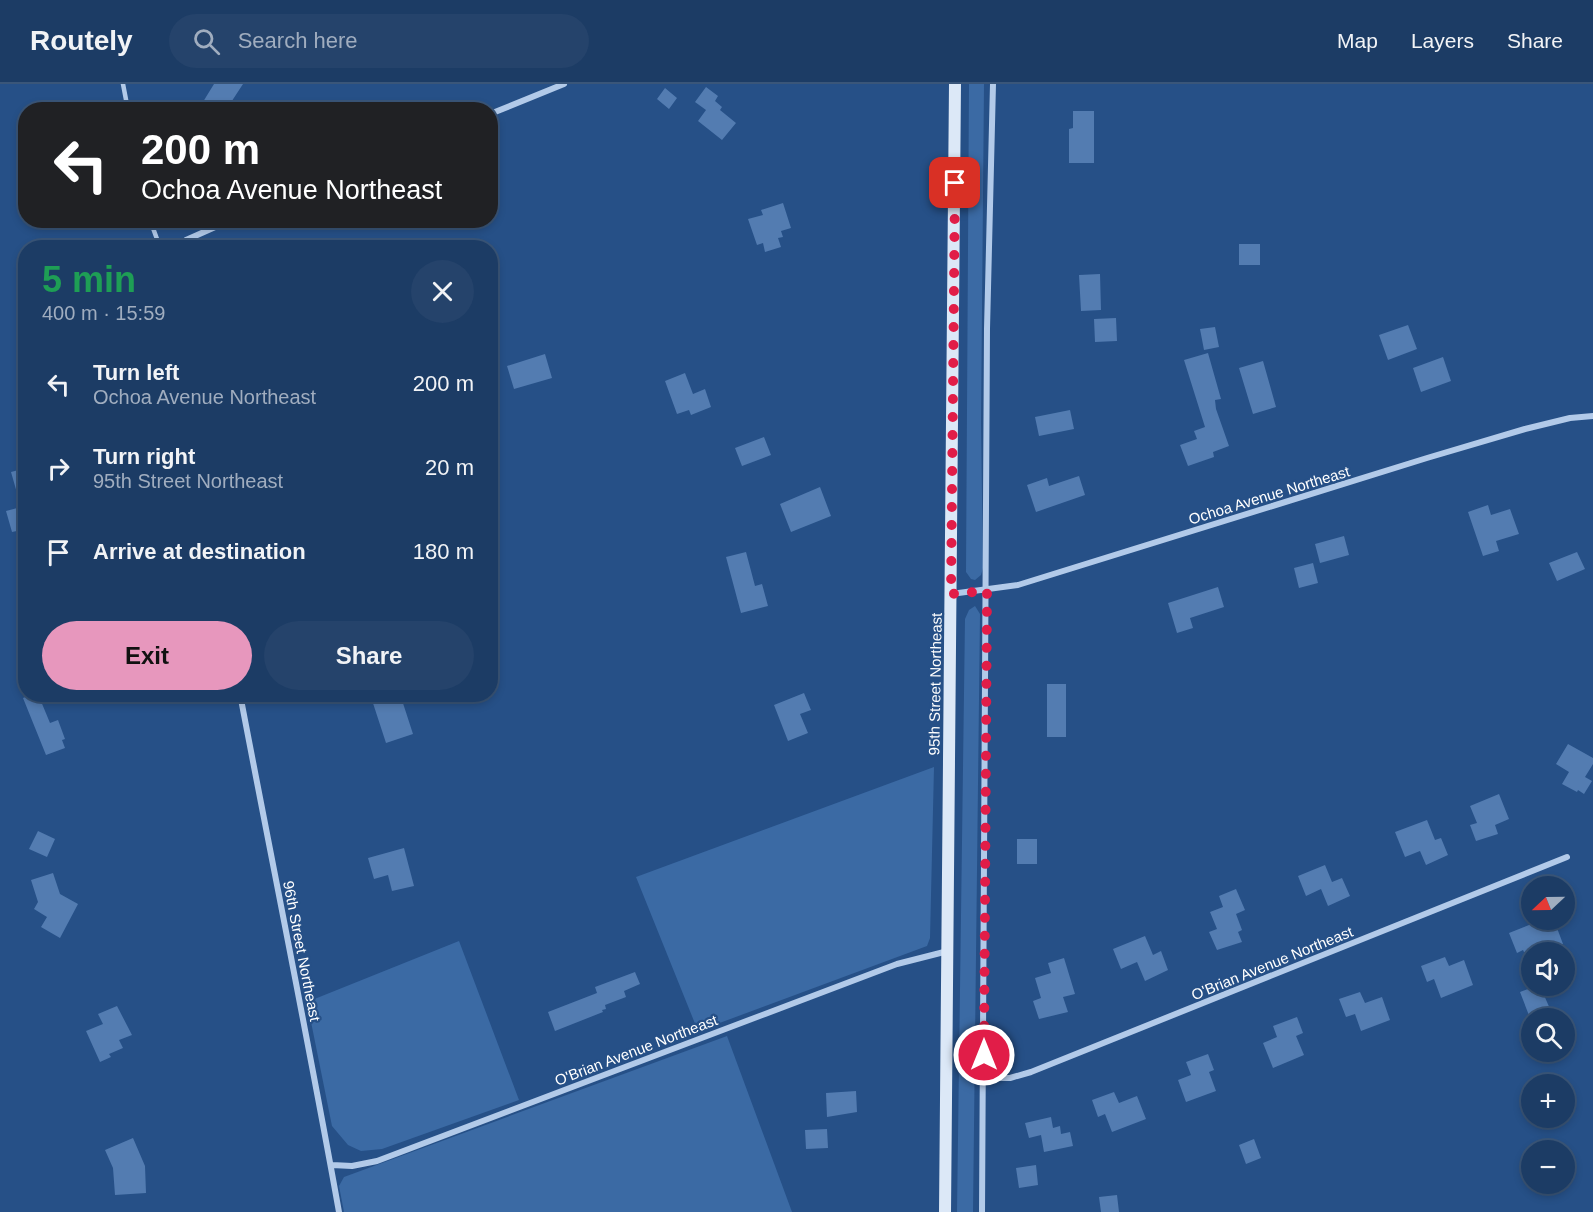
<!DOCTYPE html>
<html lang="en">
<head>
<meta charset="utf-8">
<style>
	:root { --surface:#1c3c65; --page:#25436b; --text:#f1f3f6; --muted:#a0adbf; --line:#3a5679; --accent:#e797bd }
	body { margin:0; font-family:Arial,sans-serif; background:var(--page); color:var(--text); height:100vh; display:flex; flex-direction:column; font-size:22px; white-space:nowrap }
	* { box-sizing:border-box; margin:0 }
	p { font-size:20px; color:var(--muted) }
	.icon { flex:none; width:33px; height:33px; fill:none; stroke:currentColor; stroke-width:2; stroke-linecap:round; stroke-linejoin:round }
	.map { position:relative; flex:1; overflow:hidden }
	.details { position:absolute; left:18px; top:156px; width:480px; height:462px; display:flex; flex-direction:column; background:var(--surface); border-radius:24px; box-shadow:0 3px 9px #0003,0 0 0 2px var(--line) }
	.details>* { flex:none }
	.top-card { position:absolute; left:18px; top:18px; width:480px; height:126px; border-radius:24px; box-shadow:0 3px 9px #0003,0 0 0 2px var(--line); background:#202124; color:#fff; overflow:hidden }
	.needle { width:39px; rotate:248deg }
	.tools { position:absolute; left:1521px; top:792px; display:grid; gap:12px }
	.tools a { display:grid; place-items:center; width:54px; height:54px; border-radius:50%; background:var(--surface); box-shadow:0 3px 9px #0003,0 0 0 2px var(--line); font-size:30px }
	.pin { position:absolute; display:grid; place-items:center; width:51px; height:51px; color:#fff; margin:-26px; border-radius:12px; box-shadow:0 3px 9px #0006 }
	.me { position:absolute; width:66px; margin:-33px; rotate:0deg; stroke-linejoin:round; filter:drop-shadow(0 0 4px #0008) }
	.turn { display:flex; align-items:center; gap:21px; height:126px; padding:0 24px; font-size:27px }
	.turn .icon { width:78px; height:78px; stroke-width:2.5 }
	.turn b { display:block; font-size:42px; line-height:51px }
	.round { display:grid; place-items:center; flex:none; width:63px; height:63px; border-radius:32px; background:var(--page) }
	.headline { display:flex; align-items:center; justify-content:space-between; height:102px; padding:0 24px }
	h1 { font-size:36px; font-weight:800; line-height:45px; color:#1e9e55 }
	.action { display:flex; gap:12px; margin-top:auto; padding:12px 24px }
	.action a { flex:1; height:69px; border-radius:36px; background:var(--accent); color:#111; font-size:24px; font-weight:800; line-height:69px; text-align:center }
	.action a+a { background:var(--page); color:var(--text) }
	ul { padding:0; list-style:none }
	li { display:flex; align-items:center; gap:18px; height:84px; padding:0 24px }
	li div { flex:1 }
	li b { display:block; font-size:22px }
	li em { font-style:normal }
	header { display:flex; align-items:center; gap:36px; box-sizing:border-box; height:84px; padding:0 30px; background:var(--surface); border-bottom:2px solid var(--line) }
	header strong { font-size:28px }
	nav { display:flex; gap:33px; margin-inline-start:auto; font-size:21px }
	.search { width:420px; height:54px; background:var(--page); display:flex; align-items:center; gap:15px; box-sizing:border-box; padding:0 21px; border-radius:33px; color:var(--muted); font-size:22px }
	.map>svg:first-child { display:block }
	.green { fill:#3b6aa4 }
	.building { fill:#537cb1 }
	.lines { fill:none; stroke-linecap:round; stroke-linejoin:round }
	.service { stroke:#b2cae9; stroke-width:4.5 }
	.minor { stroke:#b2cae9; stroke-width:6 }
	.secondary { stroke:#dce8f7; stroke-width:12 }
	.route { stroke:#e11d48; stroke-width:10; stroke-dasharray:0 18 }
	.labels { text-anchor:middle; dominant-baseline:central; stroke-width:4.5; stroke-linejoin:round; paint-order:stroke }
	.street-label { font-size:15px; fill:#fff; stroke:#265087 }
</style>
</head>
<body>
<header>
<strong>Routely</strong>
<div class="search"><svg class="icon" aria-label="search" viewBox="0 0 24 24"><circle cx="10" cy="10" r="6"/><path d="M15 15l6 6"/></svg>Search here</div>
<nav><a>Map</a><a>Layers</a><a>Share</a></nav>
</header>
<div class="map">
<svg width="1593" height="1128" viewBox="0 0 1593 1128">
	<rect width="100%" height="100%" fill="#265087"/>
	<!-- green -->
	<path class="green" d="M969 0H984L981 339 983 484 981 491 975 496 971 495 966 488Z
		M975 522 980 530 973 1128H957L965 535 969 526Z
		M934 683 930 854 927 862 698 947 636 793Z
		M459 857 519 1016 382 1065 361 1067 348 1061 332 1042 307 918Z
		M727 952 792 1128H344L339 1102 344 1093Z"/>
	<!-- building -->
	<path class="building" d="M214 0H243L226 26H198Z
		M706 3 718 12 715 17 722 23 720 26 736 39 722 56 698 37 706 26 695 18Z
		M665 4 677 14 669 25 657 15Z
		M1073 27H1094V79H1069V45L1073 44Z
		M783 119 791 144 781 147 783 153 778 154 781 163 765 168 763 159 757 161 748 135 763 131 761 126Z
		M1239 160H1260V181H1239Z
		M1100 190 1101 226 1081 227 1079 191Z
		M1116 234 1117 257 1095 258 1094 235Z
		M1408 241 1417 265 1388 276 1379 251Z
		M1215 243 1219 263 1204 266 1200 245Z
		M1208 269 1221 315 1215 316 1216 325 1229 362 1213 368 1214 373 1188 382 1180 361 1197 355 1194 347 1205 343 1184 276Z
		M545 270 552 294 514 305 507 282Z
		M1443 273 1451 297 1421 308 1413 284Z
		M1263 277 1276 323 1253 330 1239 284Z
		M685 289 693 310 705 305 711 323 691 331 689 326 677 330 665 297Z
		M1070 326 1074 345 1039 352 1035 333Z
		M764 353 771 371 742 382 735 364Z
		M26 384V445L12 448 6 427 21 423 11 388Z
		M1079 392 1085 411 1036 428 1027 401 1047 394 1049 402Z
		M820 403 831 432 791 448 780 420Z
		M1488 421 1491 431 1510 425 1519 450 1496 457 1499 467 1483 472 1468 428Z
		M1344 452 1349 471 1320 479 1315 460Z
		M746 468 755 502 762 500 768 522 741 529 726 473Z
		M1577 468 1585 485 1557 497 1549 479Z
		M1313 479 1318 499 1299 504 1294 484Z
		M1218 503 1224 523 1190 534 1193 544 1177 549 1168 519Z
		M1047 600H1066V653H1047Z
		M804 609 811 626 800 630 808 649 788 657 774 621Z
		M32 610H38L50 639 58 636 65 655 62 656 65 664 46 671 23 614Z
		M370 610H400L413 650 386 659Z
		M1568 660 1593 674V680L1585 693 1592 697 1584 710 1578 706 1577 708 1562 700 1569 688 1556 680Z
		M1499 710 1509 735 1495 741 1498 750 1476 757 1470 741 1477 739 1470 722Z
		M1427 736 1435 756 1441 754 1448 771 1426 781 1420 767 1405 773 1395 748Z
		M38 747 55 755 47 773 29 765Z
		M1017 755H1037V780H1017Z
		M404 764 414 802 392 807 388 791 374 795 368 774Z
		M1325 781 1332 798 1342 794 1350 812 1328 822 1321 805 1306 812 1298 792Z
		M53 789 60 810 78 820 60 854 41 843 47 833 34 825 38 818 31 796Z
		M1236 805 1245 826 1236 830 1242 846 1238 848 1242 858 1217 866 1209 848 1217 845 1210 828 1223 823 1219 812Z
		M1554 836 1563 860 1543 868H1524L1523 866 1517 869 1509 849 1534 839 1536 843Z
		M1145 852 1153 871 1161 867 1168 886 1145 897 1137 878 1121 885 1113 865Z
		M1445 873 1449 882 1464 876 1473 901 1441 914 1434 895 1427 898 1421 882Z
		M1064 874 1075 910 1063 913 1068 928 1039 935 1033 917 1041 914 1035 894 1051 889 1048 879Z
		M635 888 640 900 624 907 626 913 605 921 606 925 602 926 603 928 555 947 548 928 597 909 595 903Z
		M1536 902H1540L1554 934H1530L1520 908Z
		M1360 908 1365 919 1382 913 1390 936 1361 947 1355 930 1346 933 1339 915Z
		M117 922 132 951 119 956 123 964 109 970 111 973 100 978 86 947 103 940 98 930Z
		M1297 933 1303 949 1296 952 1304 971 1273 984 1263 959 1277 953 1273 942Z
		M1208 970 1214 986 1209 988 1216 1007 1186 1018 1178 996 1191 991 1186 978Z
		M856 1007 857 1028 827 1033 826 1009Z
		M1114 1008 1119 1019 1137 1012 1146 1035 1112 1048 1105 1030 1098 1033 1092 1016Z
		M1051 1033 1053 1044 1060 1042 1061 1050 1070 1048 1073 1062 1044 1068 1041 1051 1029 1054 1025 1039Z
		M827 1045 828 1064 806 1065 805 1046Z
		M133 1054 145 1082 146 1109 115 1111 113 1084 105 1066Z
		M1254 1055 1261 1074 1246 1080 1239 1061Z
		M1036 1081 1038 1101 1019 1104 1016 1084Z
		M1117 1111 1119 1128H1101L1099 1113Z"/>
	<g class="lines">
		<!-- service -->
		<path class="service" d="M123 0 128 26
			M150 136 157 155 166 164"/>
		<!-- minor -->
		<path class="minor" d="M490 30 564 0
			M178 164 186 156 231 136
			M951 510 1018 501 1427 374 1525 345 1570 334 1593 332
			M240 610C273 783 308 955 339 1128
			M984 994H1010L1031 988 1567 773
			M332 1081 352 1082 377 1077 897 880 948 867
			M982 1128 987 245 993 0"/>
		<!-- secondary -->
		<path class="secondary" d="M945 1128 955 0"/>
	</g>
	<g class="lines">
		<!-- route -->
		<path class="route" d="M955 99 951 510 987 507 984 971"/>
	</g>
	<g class="labels">
		<!-- street labels -->
		<g class="street-label">
			<text transform="translate(1269 411) rotate(-17)">Ochoa Avenue Northeast</text>
			<text transform="translate(935 600) rotate(-89)">95th Street Northeast</text>
			<text transform="translate(302 867) rotate(79)">96th Street Northeast</text>
			<text transform="translate(1272 879) rotate(-22)">O'Brian Avenue Northeast</text>
			<text transform="translate(636 966) rotate(-21)">O'Brian Avenue Northeast</text>
		</g>
	</g>
</svg>
<div class="tools">
<a><svg class="needle" viewBox="-14 -14 28 28"><path d="M0-13l5 13h-10z" fill="#e53935"/><path d="M0 13l5-13h-10z" fill="#a0adbf"/></svg></a>
<a><svg class="icon" aria-label="sound" viewBox="0 0 24 24"><path d="M4 9h4l5-4v14l-5-4H4zM17 9q2 3 0 6"/></svg></a>
<a><svg class="icon" aria-label="search" viewBox="0 0 24 24"><circle cx="10" cy="10" r="6"/><path d="M15 15l6 6"/></svg></a>
<a>+</a>
<a>−</a>
</div>
<div class="pin" style="left:955px;top:99px;background:#d93025"><svg class="icon" aria-label="arrive" viewBox="0 0 24 24"><path d="M6 21V4h12l-3 4 3 4H6"/></svg></div>
<svg class="me" style="left:984px;top:971px" viewBox="-20 -20 40 40"><circle r="17" fill="#e11d48" stroke="#fff" stroke-width="3"/><path d="M0-11L8 9 0 5-8 9z" fill="#fff"/></svg>
<div class="top-card">
<div class="turn"><svg class="icon" aria-label="left" viewBox="0 0 24 24"><path d="M17 20v-9H6M10 6l-5 5 5 5"/></svg><div><b>200 m</b>Ochoa Avenue Northeast</div></div>
</div>
<section class="details">
<div class="headline"><div><h1>5 min</h1><p>400 m · 15:59</p></div><a class="round"><svg class="icon" aria-label="close" viewBox="0 0 24 24"><path d="M6 6l12 12M18 6L6 18"/></svg></a></div>
<ul>
<li><svg class="icon" aria-label="left" viewBox="0 0 24 24"><path d="M17 20v-9H6M10 6l-5 5 5 5"/></svg><div><b>Turn left</b><p>Ochoa Avenue Northeast</p></div><em>200 m</em></li>
<li><svg class="icon" aria-label="right" viewBox="0 0 24 24"><path d="M7 20v-9h11M14 6l5 5-5 5"/></svg><div><b>Turn right</b><p>95th Street Northeast</p></div><em>20 m</em></li>
<li><svg class="icon" aria-label="arrive" viewBox="0 0 24 24"><path d="M6 21V4h12l-3 4 3 4H6"/></svg><div><b>Arrive at destination</b></div><em>180 m</em></li>
</ul>
<div class="action"><a>Exit</a><a>Share</a></div>
</section>
</div>
</body>
</html>
